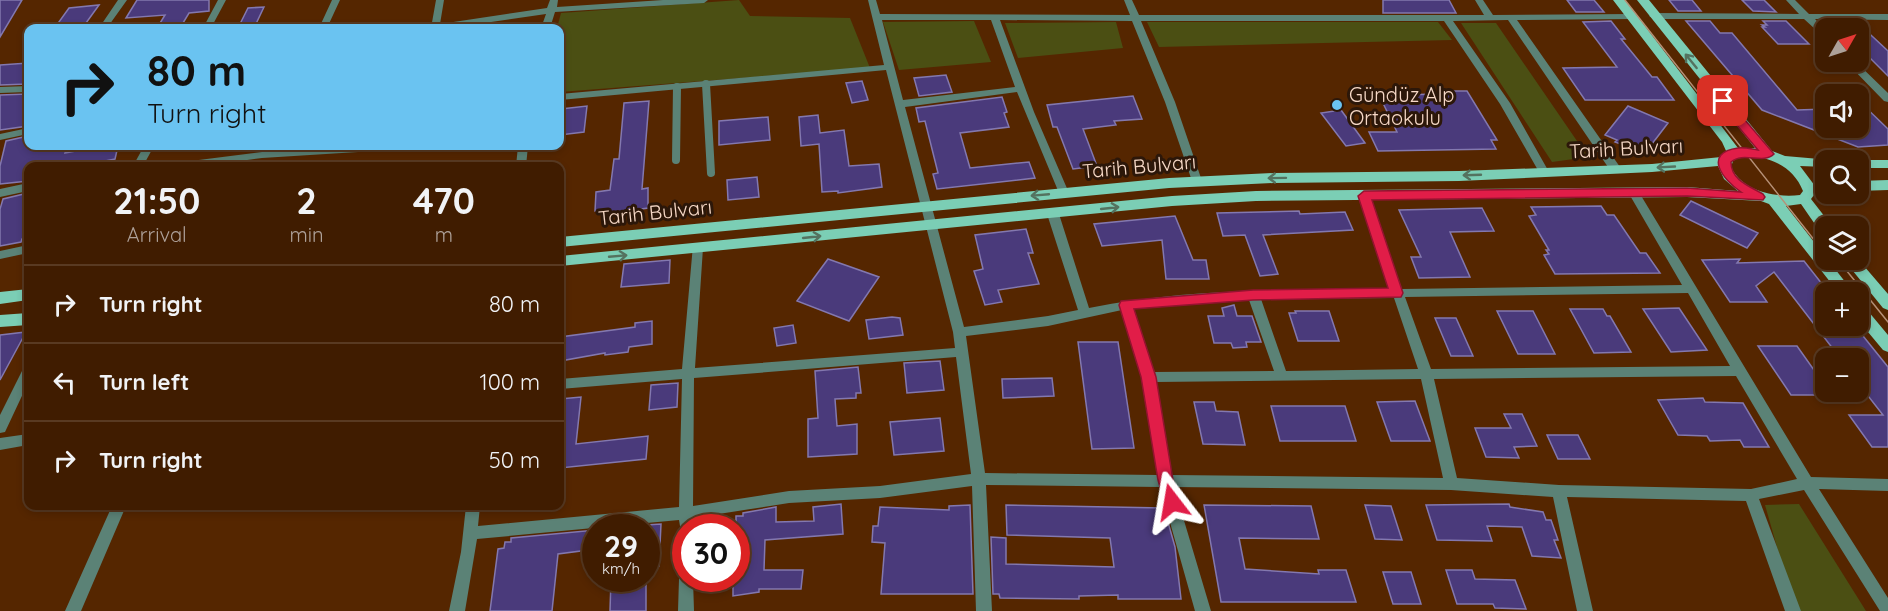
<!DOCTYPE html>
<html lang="en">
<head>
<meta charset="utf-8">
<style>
	:root { --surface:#401c00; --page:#4b290f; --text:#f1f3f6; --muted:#aea199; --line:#593a22 }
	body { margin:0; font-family:Quicksand,sans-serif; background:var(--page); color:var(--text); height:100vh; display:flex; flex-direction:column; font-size:22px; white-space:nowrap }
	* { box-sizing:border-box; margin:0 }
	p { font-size:20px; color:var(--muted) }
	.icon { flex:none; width:33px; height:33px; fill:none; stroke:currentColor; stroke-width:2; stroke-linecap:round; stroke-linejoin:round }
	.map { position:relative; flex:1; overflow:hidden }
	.details { position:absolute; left:24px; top:162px; width:540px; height:348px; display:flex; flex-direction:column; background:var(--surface); border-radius:12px; box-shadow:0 3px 9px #0003,0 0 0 2px var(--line) }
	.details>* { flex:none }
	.guide { position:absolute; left:24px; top:24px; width:540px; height:126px; border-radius:12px; box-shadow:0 3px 9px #0003,0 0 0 2px var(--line); background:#6ac3f1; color:#111; overflow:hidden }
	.needle { width:39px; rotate:51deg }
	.controls { position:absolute; left:1815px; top:18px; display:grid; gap:12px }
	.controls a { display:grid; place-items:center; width:54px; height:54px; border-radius:12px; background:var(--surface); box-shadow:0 3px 9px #0003,0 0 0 2px var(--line); font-size:30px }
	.speed { position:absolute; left:582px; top:514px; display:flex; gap:12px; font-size:30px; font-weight:700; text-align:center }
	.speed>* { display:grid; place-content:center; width:78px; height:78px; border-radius:50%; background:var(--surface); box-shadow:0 3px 9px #0003,0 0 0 2px var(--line); line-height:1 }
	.speed small { font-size:15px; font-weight:400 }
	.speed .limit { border:9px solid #d22; background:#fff; color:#111 }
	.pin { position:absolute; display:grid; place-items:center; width:51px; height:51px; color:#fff; margin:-26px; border-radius:12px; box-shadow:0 3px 9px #0006 }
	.me { position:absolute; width:66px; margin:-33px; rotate:346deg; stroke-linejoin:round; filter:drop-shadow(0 0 4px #0008) }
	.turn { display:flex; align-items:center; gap:21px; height:126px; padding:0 24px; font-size:27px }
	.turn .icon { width:78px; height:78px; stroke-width:2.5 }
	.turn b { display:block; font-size:42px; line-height:51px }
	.eta { display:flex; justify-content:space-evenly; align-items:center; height:102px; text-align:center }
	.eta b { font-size:36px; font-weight:700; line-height:42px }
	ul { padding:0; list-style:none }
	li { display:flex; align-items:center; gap:18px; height:78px; padding:0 24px; border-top:2px solid var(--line) }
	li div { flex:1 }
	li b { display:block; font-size:22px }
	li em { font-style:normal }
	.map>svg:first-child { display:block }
	.green { fill:#4b4f13 }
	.building { fill:#4a3a7b; stroke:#8378af; stroke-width:1.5 }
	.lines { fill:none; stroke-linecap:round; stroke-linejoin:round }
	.lane { stroke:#5b8276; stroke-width:8 }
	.street { fill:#5b8276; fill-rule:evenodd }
	.primary { fill:#7bceb5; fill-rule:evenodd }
	.tram { stroke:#b69177; stroke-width:1.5 }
	.oneway { stroke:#54725f }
	.route { fill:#e11d48; stroke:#92132f; stroke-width:1.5 }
	.poi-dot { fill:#6ac3f1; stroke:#2c1709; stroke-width:2 }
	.labels { text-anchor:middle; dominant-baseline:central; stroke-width:6; stroke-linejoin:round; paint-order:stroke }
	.poi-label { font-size:20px; fill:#f7d9c7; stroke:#2c1709; text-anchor:start }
	.street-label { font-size:20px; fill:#f7d9c7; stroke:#2c1709 }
</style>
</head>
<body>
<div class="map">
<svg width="1888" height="611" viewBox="0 0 1888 611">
	<rect width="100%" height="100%" fill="#552600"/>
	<!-- green -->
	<path class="green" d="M739 0 750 16 850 18 870 68 560 92V28H557L561 13Z
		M974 21 991 62 899 70 883 22Z
		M1116 22 1123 48 1018 58 1005 23Z
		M1147 22H1438L1452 40 1159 47Z
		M1461 23H1496L1588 157 1552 162Z
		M1799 504 1866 611H1799L1783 568 1765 505Z"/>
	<!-- building -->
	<path class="building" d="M0 0H22L0 37Z
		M137 0H209V11L189 13 180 28H157L165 15 126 18Z
		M1383 0H1449L1456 13H1383Z
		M1567 0H1594L1604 12H1576Z
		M1669 0H1692L1701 11H1678Z
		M1742 0H1764L1776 12 1753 11Z
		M99 5 86 23 56 26 69 8Z
		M264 7 254 28H238L248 8Z
		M1611 21 1625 39H1621L1652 77H1657L1674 100H1585L1563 68 1617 67 1583 22Z
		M1686 21H1710L1720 33H1732L1797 110 1826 109V128H1858V100L1888 129V145L1858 147 1762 110Z
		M1763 21H1786L1809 44H1778L1762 27H1765L1762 25H1767Z
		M1858 23 1888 51V76L1858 46Z
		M28 63V84L0 85V65Z
		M946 75 952 92 919 96 914 78Z
		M862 81 868 100 852 103 846 83Z
		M1441 91H1467L1497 140H1491L1496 149 1378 151 1369 132H1397L1381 99H1394L1392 95 1443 94Z
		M28 94V126L0 130V95Z
		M1133 96 1142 119 1114 121 1116 125 1083 129 1097 166 1073 169 1057 127H1053L1047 105Z
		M1002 97 1007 112 1004 113 1009 127 960 133 970 168 1029 162 1035 178 937 189 933 174 938 173 925 121 919 122 916 108Z
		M649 101 642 189 648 188V208L605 214V210L595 211 596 192 610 190 614 159H619L624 103Z
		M587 106 584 132 560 135 561 109Z
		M1628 106 1668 123 1645 153 1615 142 1617 140 1605 135Z
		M1341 110 1365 143 1346 146 1321 113Z
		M818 115 820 133 844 130 849 166 879 164 882 187 838 193V191L822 192 819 144 801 146 799 117Z
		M768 117 770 140 719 145V121Z
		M28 136V146H67L65 153 102 146H118L115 159 80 166H28V181L0 184V166L6 141Z
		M757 177 759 197 728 200 727 180Z
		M28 193V238L22 239 21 242 0 246V209L3 199Z
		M1691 201 1758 233 1747 248 1680 215Z
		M1601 206 1607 215H1614L1640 253H1646L1660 273 1555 274 1544 255 1549 254 1546 250H1549L1529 216 1536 215 1531 207Z
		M1482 208 1494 231 1450 232 1470 277 1419 278 1411 257H1421L1399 210Z
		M1299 211 1300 214 1345 212 1353 230 1263 235 1278 274 1260 276 1245 235 1223 236 1217 213Z
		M1175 216 1193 260H1206L1209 279H1166L1162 240 1102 246 1094 224Z
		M1026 229 1033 253H1028L1039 284 998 290 1002 302 985 305 974 271 983 269 975 235Z
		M828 259 879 277 849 321 797 301Z
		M1740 259 1737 263 1804 261 1826 289V326H1855L1888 367V447H1872L1849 415H1883L1858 383V358H1840L1774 272 1756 286 1767 302H1730L1702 260Z
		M670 260 669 283 621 287 624 264Z
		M1234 305 1237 316H1252L1261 342H1246L1247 347 1233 348 1231 343H1214L1208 316H1224L1222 308Z
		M1679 308 1707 350 1671 352 1643 309Z
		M1570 309H1603L1607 316H1610L1631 352 1594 353Z
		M1295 311H1329L1339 341H1298L1289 313H1296Z
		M1497 311H1533L1555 354H1518Z
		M892 317 900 318 903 335 869 339 866 320Z
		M1435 318H1456L1473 356H1451Z
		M652 321V344L629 347 628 352 605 355V353L560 361V337L635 327V323Z
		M793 325 796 343 777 346 774 328Z
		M26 332 0 380V335Z
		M1078 342H1118L1134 448 1092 449Z
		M1758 346H1797L1826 387V392L1831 395H1791Z
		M940 361 944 390 907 393 904 363Z
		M858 367 861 393H856V398L835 399 837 426 857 424V454L808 457V419L818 418 815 371Z
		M1052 378 1054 396 1003 398 1002 379Z
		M678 383 677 407 649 410 651 385Z
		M581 397 576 444 648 436 646 459 560 468V399Z
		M1703 398 1705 402 1743 403 1769 447H1744L1740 440 1710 441 1707 436 1678 435 1658 400Z
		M1415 401 1430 441H1391L1377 402Z
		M1194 402H1214L1216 411 1238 412 1245 445 1203 444Z
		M1271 406H1345L1356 441H1280Z
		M1504 414H1522L1537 446 1514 447 1519 458 1486 457 1475 428H1511Z
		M940 418 944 451 894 455 890 422Z
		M1547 435H1578L1590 459H1558Z
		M841 504 843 534 765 540 764 570H803L801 589H759V592L733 596V579H736V516H743V513L776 507V522L814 521 813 507Z
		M1509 504 1510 507 1543 512 1546 520H1551L1558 540H1554L1561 558 1532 556 1522 527 1487 526 1492 541 1437 540 1426 505Z
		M970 505 973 594H881L885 543 872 542 873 526H878L880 507 949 510V506Z
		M1006 505 1164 508 1175 547 1181 599H1118V595L1079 596V599L1000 598 999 594H993L991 537 1006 538V564L1114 567 1110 538 1007 535Z
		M1204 505 1311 506 1319 539 1239 538 1245 569 1319 574 1318 570H1346L1356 602H1221Z
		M1365 505 1391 506 1402 540 1375 539Z
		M661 524 659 566H646V525Z
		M596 530V549L558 554 552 611H490L498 549 504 548 505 542H511V538Z
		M1446 570H1472L1475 579 1515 580 1526 609 1495 608 1493 604H1457Z
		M1383 572H1411L1421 604H1393Z
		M611 579H646V611H610Z"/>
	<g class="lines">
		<!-- lane -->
		<path class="lane" d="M706 84 711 173
			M676 160 677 87"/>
		<!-- street -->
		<path class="street" d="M118 0H127L107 28H99Z
			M218 0H226L211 28H203Z
			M332 0H340L327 28H319Z
			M436 0H444L440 24 547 8 550 0H558L557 7 663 0H708L704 3 555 12 550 28H541L546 14 450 28H431Z
			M868 0H876L880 14 1130 15 1124 0H1132L1139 15H1484L1475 0H1483L1493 15 1634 14V18L1631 19 1517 20 1620 167 1621 170 1620 173H1612L1508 20 1453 21 1510 103 1549 172 1544 176 1539 172 1500 104 1444 21H1141L1175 102 1202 181 1197 185 1192 181 1165 102 1132 21 1000 20 1034 112 1069 193 1064 197 1059 193 1017 92 905 107 964 327 1048 316 1078 310 1047 214 1053 210 1059 214 1089 308C1188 288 1290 290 1391 289L1359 196 1364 192 1369 196 1402 289 1682 285 1628 192 1629 189H1637L1811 477 1888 479V491L1819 489 1888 598V611H1880L1804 490 1759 499 1801 611H1785L1746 501 1567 497 1593 611H1577L1553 497 1451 490 1174 487 1211 611H1195L1160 487 986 485 992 611H976L972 486 880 498 789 503 693 518V528H686V534L681 532 679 520 477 539 465 611H449L461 552 466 506H480L478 526 679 507 682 379 560 389V379L682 369 693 245H701L703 248 695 368 955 348 953 332 886 70 560 100V94L884 65ZM882 20H991L1015 87 903 100ZM1688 293 1730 366 1431 369 1405 297ZM1394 298 1418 369 1286 371 1261 299ZM1249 300 1274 371 1154 372 1133 309ZM1122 310 1143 377 1157 475 985 473 966 336 1048 326ZM956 357 971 474 880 486 789 491 693 506 694 378ZM1736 376 1797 479 1751 489 1559 485 1457 478 1434 379ZM1421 379 1443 478 1171 475 1156 382Z
			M1786 0H1795L1809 14H1888V20L1815 19 1826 30V39L1804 19H1654L1649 16 1654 13 1799 14Z
			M1846 62H1856L1888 93V102L1884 101Z
			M28 86V92L0 93V87Z
			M28 128V134L0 140V134Z
			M144 146H154L143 166H133Z
			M359 146H411L406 149 262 158 205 166H178L183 162 262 152Z
			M518 146H528L526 166H516Z
			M28 183V191L0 197V189Z
			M28 245V253L0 259V251Z
			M28 366V383L5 432 0 433V415L24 367Z
			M28 434V445L0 450V438Z
			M112 506H126L81 611H65Z
			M686 572V579H693L694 611H678L679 579 681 574Z"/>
		<!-- primary -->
		<path class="primary" d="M1613 0H1625L1738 148H1755L1637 0H1649L1772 151 1785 156 1831 160H1826V167L1800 166 1815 186 1826 184V194L1814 195 1811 199 1832 226H1826V234L1821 233 1801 204 1786 206 1853 292H1838L1769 204 1761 201 1687 197 1256 201 1172 206 560 266V256L1172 196 1256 191 1687 187 1738 191 1724 179 1718 166 1652 172 1459 181 1274 183 1169 188 560 247V237L1169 178 1274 173 1459 171 1652 164 1721 157 1727 153 1722 142ZM1741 156C1767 155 1793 165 1803 191L1800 195C1775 198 1742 191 1731 167L1733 161Z
			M1855 160H1888V168H1858V160Z
			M1888 180V190L1858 191V181Z
			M1858 259 1888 294V310L1883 308 1844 260Z
			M28 289V300L0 304V292Z
			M1858 303 1863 305 1888 335V352L1883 350 1858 320Z
			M28 313V325L0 327V315Z"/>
		<!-- tram -->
		<path class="tram" d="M1625 0 1826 255
			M1838 260 1888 322"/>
	</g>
	<!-- one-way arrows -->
	<defs><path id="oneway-shaft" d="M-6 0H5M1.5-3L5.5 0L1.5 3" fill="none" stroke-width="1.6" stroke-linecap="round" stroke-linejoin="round" transform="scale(1.5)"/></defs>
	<g class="oneway">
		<use href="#oneway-shaft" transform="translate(1691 61) rotate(-129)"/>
		<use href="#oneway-shaft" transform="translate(1666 167) rotate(177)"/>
		<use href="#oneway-shaft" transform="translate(1472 175) rotate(178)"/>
		<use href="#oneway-shaft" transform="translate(1277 178) rotate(179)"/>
		<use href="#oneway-shaft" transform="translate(1040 195) rotate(175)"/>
		<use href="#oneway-shaft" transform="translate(1110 208) rotate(-6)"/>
		<use href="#oneway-shaft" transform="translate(812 237) rotate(-6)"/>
		<use href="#oneway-shaft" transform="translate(618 256) rotate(-5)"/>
	</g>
	<!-- route -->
	<path class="route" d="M1723 98 1727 99 1774 154C1763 165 1744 151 1731 162 1731 180 1749 186 1763 194L1765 197 1763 200 1687 196 1372 200 1403 293 1401 297 1253 300 1134 309 1156 377 1173 480 1180 502 1177 507 1172 509 1166 507 1158 480 1141 377 1119 305 1121 301 1253 290 1388 288 1358 196 1364 191 1687 188 1741 192C1723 180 1702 153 1738 148 1744 147 1751 149 1758 150L1719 104 1717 101Z"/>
	<!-- markers -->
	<circle class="poi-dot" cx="1337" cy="105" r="6"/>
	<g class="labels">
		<!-- poi labels -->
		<g class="poi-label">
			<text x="1349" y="94">Gündüz Alp<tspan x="1349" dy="23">Ortaokulu</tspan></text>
		</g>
		<!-- street labels -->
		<g class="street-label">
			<text transform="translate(1626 148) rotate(-3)">Tarih Bulvarı</text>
			<text transform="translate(1139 166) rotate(-5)">Tarih Bulvarı</text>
			<text transform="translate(655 212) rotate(-6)">Tarih Bulvarı</text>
		</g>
	</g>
</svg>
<div class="controls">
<a><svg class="needle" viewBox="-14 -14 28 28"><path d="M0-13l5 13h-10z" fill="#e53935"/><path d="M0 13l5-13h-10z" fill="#aea199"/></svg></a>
<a><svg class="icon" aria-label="sound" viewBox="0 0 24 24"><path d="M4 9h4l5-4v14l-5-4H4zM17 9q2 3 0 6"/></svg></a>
<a><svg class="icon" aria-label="search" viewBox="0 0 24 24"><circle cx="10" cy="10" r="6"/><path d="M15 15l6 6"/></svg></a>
<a><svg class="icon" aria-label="layers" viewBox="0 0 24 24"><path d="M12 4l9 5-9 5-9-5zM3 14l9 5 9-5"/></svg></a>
<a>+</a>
<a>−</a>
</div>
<div class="speed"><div>29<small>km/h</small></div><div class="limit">30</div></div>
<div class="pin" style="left:1723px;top:101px;background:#d93025"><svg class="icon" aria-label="arrive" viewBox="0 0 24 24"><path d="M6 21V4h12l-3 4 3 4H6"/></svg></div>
<svg class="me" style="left:1172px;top:502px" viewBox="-20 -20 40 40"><path d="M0-17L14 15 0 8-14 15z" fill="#e11d48" stroke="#fff" stroke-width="4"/></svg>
<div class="guide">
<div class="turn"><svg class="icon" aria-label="right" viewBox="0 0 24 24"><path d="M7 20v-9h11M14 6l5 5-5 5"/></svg><div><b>80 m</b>Turn right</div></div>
</div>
<section class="details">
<div class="eta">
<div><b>21:50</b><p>Arrival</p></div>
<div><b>2</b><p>min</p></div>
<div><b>470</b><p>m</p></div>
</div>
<ul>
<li><svg class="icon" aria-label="right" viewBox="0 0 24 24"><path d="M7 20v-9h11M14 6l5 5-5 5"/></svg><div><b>Turn right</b></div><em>80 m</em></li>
<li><svg class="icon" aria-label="left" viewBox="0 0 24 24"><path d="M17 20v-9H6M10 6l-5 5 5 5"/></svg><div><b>Turn left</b></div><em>100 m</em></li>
<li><svg class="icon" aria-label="right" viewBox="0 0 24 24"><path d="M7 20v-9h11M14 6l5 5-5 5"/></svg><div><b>Turn right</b></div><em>50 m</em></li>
</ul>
</section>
</div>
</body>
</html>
